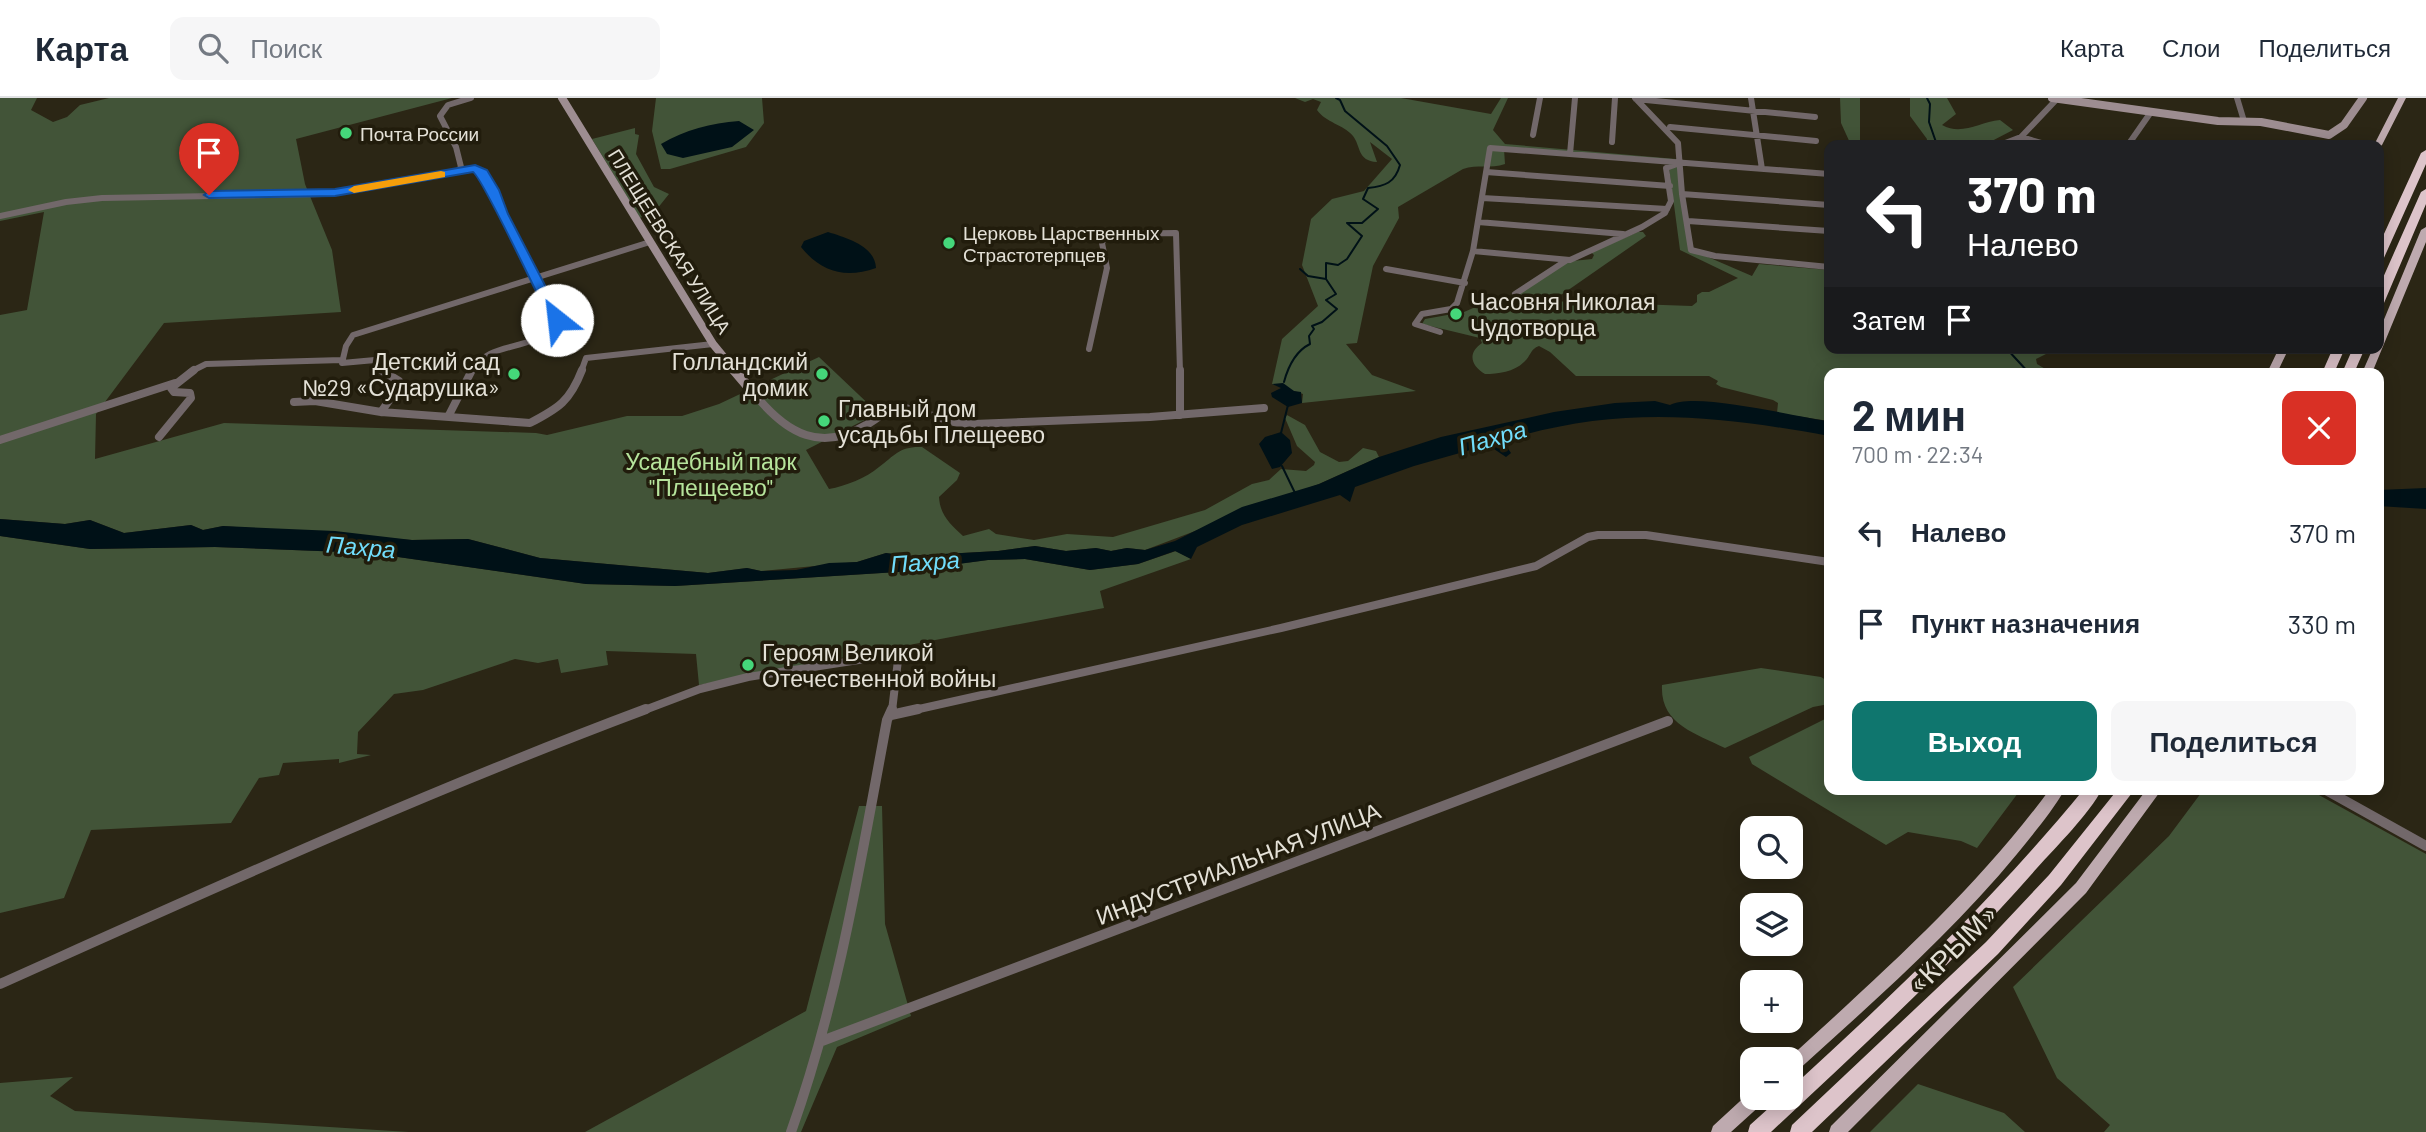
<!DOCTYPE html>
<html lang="ru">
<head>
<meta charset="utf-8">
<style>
	:root { --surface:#fff; --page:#f6f6f7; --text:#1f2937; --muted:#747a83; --line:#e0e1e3; --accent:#0f766e }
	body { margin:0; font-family:Barlow,sans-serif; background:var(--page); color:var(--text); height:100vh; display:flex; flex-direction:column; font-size:26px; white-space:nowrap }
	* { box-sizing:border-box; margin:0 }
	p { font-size:23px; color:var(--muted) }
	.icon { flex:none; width:38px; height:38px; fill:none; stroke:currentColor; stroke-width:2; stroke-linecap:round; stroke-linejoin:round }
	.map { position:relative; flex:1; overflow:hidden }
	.details { position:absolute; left:1824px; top:270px; width:560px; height:427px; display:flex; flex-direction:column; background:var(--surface); border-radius:14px; box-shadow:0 4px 18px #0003 }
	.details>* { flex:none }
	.hud { position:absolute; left:1824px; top:42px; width:560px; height:214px; border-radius:14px; box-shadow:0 4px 18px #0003; background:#202124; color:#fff; overflow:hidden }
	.controls { position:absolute; left:1740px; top:718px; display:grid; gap:14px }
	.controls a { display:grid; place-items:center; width:63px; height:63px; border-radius:14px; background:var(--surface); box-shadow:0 4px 18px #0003; font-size:35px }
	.pin { position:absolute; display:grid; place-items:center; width:60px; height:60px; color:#fff; margin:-72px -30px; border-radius:50% 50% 50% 0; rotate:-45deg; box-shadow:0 0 7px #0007 }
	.pin .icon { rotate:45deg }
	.me { position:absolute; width:77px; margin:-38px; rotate:331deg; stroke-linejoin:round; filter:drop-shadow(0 0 5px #0008) }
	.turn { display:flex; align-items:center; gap:24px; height:147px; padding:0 28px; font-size:32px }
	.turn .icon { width:91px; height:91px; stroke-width:2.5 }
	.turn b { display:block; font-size:49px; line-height:60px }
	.then { display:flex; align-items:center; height:66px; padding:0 28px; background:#0003; gap:14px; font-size:26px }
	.round { display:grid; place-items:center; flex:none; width:74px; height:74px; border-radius:14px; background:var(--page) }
	.summary { display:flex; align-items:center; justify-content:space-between; height:119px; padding:0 28px }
	h1 { font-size:42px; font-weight:700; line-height:52px }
	.primary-button { display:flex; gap:14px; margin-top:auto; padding:14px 28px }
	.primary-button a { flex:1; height:80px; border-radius:14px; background:var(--accent); color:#fff; font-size:28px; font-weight:700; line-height:80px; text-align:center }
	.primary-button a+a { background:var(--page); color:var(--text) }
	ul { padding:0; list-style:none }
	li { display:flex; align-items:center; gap:21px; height:91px; padding:0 28px }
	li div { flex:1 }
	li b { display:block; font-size:26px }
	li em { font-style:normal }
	header { display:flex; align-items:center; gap:42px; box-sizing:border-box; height:98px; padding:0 35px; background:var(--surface); border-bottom:2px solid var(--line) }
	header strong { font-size:33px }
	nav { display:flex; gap:38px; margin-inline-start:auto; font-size:24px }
	.search { width:490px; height:63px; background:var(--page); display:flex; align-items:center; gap:18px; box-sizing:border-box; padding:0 24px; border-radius:14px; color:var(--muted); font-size:26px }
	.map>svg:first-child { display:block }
	.green { fill:#425438 }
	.water { fill:#001117 }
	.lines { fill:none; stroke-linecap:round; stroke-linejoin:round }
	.stream { stroke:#001117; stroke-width:2 }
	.street-far2 { stroke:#72686a; stroke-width:6 }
	.street-far1 { stroke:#72686a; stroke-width:8 }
	.street { stroke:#72686a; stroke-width:10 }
	.secondary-far1 { stroke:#9d8d91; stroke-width:8 }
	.secondary { stroke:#9d8d91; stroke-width:10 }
	.primary { fill:#beaaaf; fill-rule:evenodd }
	.highway { fill:#ddc4ca; fill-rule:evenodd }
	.route { fill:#1a73e8; stroke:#114b97; stroke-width:2 }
	.slow { fill:#f59e0b }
	.poi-dot { fill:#45d77a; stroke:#211c0c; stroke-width:2.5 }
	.labels { text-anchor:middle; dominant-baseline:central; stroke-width:7; stroke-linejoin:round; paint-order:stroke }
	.far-poi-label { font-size:19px; fill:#e4e1d7; stroke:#211c0c; text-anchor:start }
	.far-street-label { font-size:19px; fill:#e4e1d7; stroke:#211c0c }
	.poi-label { font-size:23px; fill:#e4e1d7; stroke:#211c0c; text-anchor:start }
	.park-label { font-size:23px; fill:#b6e49c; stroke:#211c0c }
	.street-label { font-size:23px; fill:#e4e1d7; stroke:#211c0c }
	.water-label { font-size:24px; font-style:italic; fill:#71ddfb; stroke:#211c0c }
	.near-street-label { font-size:28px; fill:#e4e1d7; stroke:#211c0c }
</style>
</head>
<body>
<header>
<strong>Карта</strong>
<div class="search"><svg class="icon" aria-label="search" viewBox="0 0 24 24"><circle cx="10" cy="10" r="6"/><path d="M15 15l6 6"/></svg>Поиск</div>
<nav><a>Карта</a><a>Слои</a><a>Поделиться</a></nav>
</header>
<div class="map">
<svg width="2426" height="1034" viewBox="0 0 2426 1034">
	<rect width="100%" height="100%" fill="#2b2615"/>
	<!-- green -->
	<path class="green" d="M0 0H37L31 12 53 24 67 19 80 7 109 0H452L296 41 305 86 332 152 341 214 164 225 96 316 95 361 224 325 536 335 547 337 627 318H682L719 306 819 259 878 315 806 352 829 391C846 388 866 380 879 369 895 357 900 348 922 349L960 375 957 382 939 399C940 417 950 426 963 438L989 431 996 436 1034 442 1067 436 1113 439 1205 412 1252 386 1269 382 1281 371 1306 373 1314 367 1315 364 1297 348 1285 320 1287 317 1305 327 1320 354 1339 364 1348 363 1363 350 1376 353 1379 359 1319 386 1145 452 1127 450 1111 453 1096 450 1066 453 1035 448 998 453 908 458 886 455 857 464 761 473 747 470 708 475 540 460 468 441 412 442 223 428 203 432 191 427 124 435 90 422 65 426 0 421V217L27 212 44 114 0 123Z
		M656 0H762L764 25 746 49 670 71H661L652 33Z
		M1295 0H1401L1491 16 1501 0H1508L1493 32 1505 46 1676 61 1694 153 1752 178 1759 166 1829 172V250H2041L2046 256 2036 261 2037 266 2052 275H1829V323L1777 315 1778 305 1773 302 1721 289 1716 286 1718 283 1709 278H1576L1550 254 1539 248C1530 251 1531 258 1524 264 1514 274 1498 276 1485 276 1471 268 1467 255 1482 245L1480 240 1422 226 1425 221 1464 214 1487 204 1495 205 1506 201 1563 164 1592 161 1594 157 1591 154 1638 134H1643L1646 138 1564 195 1548 203 1692 208 1697 204V197L1702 194H1709L1738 180 1680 152 1668 62 1504 51 1505 66C1491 71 1477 66 1463 71L1398 109 1399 120 1373 168 1357 245 1346 246 1372 277 1416 293 1302 305 1303 296 1272 286 1282 241 1318 208 1302 167 1311 121 1332 101 1364 93 1392 61 1370 44 1377 64C1357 63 1361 48 1353 38 1343 26 1326 25 1317 12L1321 4 1313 1 1305 4Z
		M1840 0H1860V47H1851L1841 25Z
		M1910 0H1947L1956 16 1942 27C1962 38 1979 24 2000 22L2013 32 1988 45 1926 47 1927 41 1910 18Z
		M635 30V36L639 37 636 56 654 89 669 96 657 111 640 120 592 41Z
		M0 438 90 451 215 449 370 455 586 486 675 488 897 474 988 462 1025 461 1090 472 1138 466 1176 453 1191 461 1100 493 1104 510 699 587 696 556 606 553 608 567 561 575 558 561 538 565 515 561 423 592 394 596 358 634 357 656 371 657 339 665V661L283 665 279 677 259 680 231 725 91 732 64 800 0 815Z
		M1761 570 1821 579 1829 584V606L1813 609 1725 650C1695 635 1660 626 1662 587Z
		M1829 619V691H2021L1977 750 1961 743 1908 734 1886 747 1752 666 1749 659Z
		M2204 691H2308L2426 756V1034H2104L2110 1027 2057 980 2013 889 2169 738Z
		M859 708H882L885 826 911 918 837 949 801 1034H585L806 913Z
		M73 979 50 998 75 1013 409 1034H0V985Z
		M1918 986 2004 1015 2025 1034H1870Z"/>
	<!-- water -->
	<path class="water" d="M739 23 754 32 732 49 683 60 667 56 661 46C685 32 711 25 739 23Z
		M828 134C847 140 875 148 876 170 845 181 821 174 801 149L804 143Z
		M1283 285 1294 293 1301 294 1302 305 1288 309 1272 299 1271 295 1281 290 1272 286Z
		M1655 303 1670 307C1695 293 1795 319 1829 323V338C1714 317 1617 307 1503 343L1511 355 1506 359 1488 347 1414 368 1355 389 1350 404 1340 397 1242 427 1197 449 1191 461 1175 453 1138 466 1090 472 1025 461 988 462 898 474 675 488 586 486 370 455 215 449 90 451 0 438V421L65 426 90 422 124 435 191 427 203 432 223 428 335 433 412 442 468 441 540 460 708 475 747 470 761 473 796 472 829 465 857 464 886 455 908 458 998 453 1035 448 1066 453 1096 450 1111 453 1127 450 1145 452 1175 443 1242 409 1319 386 1379 359 1441 339 1554 314 1615 305Z
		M1281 334 1290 342 1292 355 1280 369 1272 371 1259 346 1265 339Z
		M2426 390V411L2378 408V392Z"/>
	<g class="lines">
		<!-- stream -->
		<path class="stream" d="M1927 0 1930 6 1929 24 1937 47
			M1300 171 1308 178 1326 181
			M2006 250 2029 275
			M1284 284C1288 269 1296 253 1310 246L1309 238 1314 231 1312 228 1322 224 1337 211 1326 202 1336 196 1326 181V165L1338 167 1347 161 1362 138 1347 125H1362L1378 111 1363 101 1368 90C1385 88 1395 85 1400 67L1387 48 1345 13 1340 2 1336 0
			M1281 335 1288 307
			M1282 368 1295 395"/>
		<!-- street-far2 -->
		<path class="street-far2" d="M1635 0 1678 45 1682 96 1691 152 1715 158 1829 169
			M1751 0 1762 71
			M2237 0 2244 23
			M1636 1 1815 19
			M1670 29 1816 43
			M1533 37 1540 0
			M2021 39 2048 47
			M1612 44 1615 0
			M2000 47 2021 39 2056 2
			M2128 47 2151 14
			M1570 56 1575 0
			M458 73 461 69 456 49 440 18 448 7 471 0
			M1486 74 1670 88
			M1682 96 1829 107
			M1482 100 1667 111
			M0 118 66 104 102 100 323 96 475 71 483 75 493 92 502 116 557 222C531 259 493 238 471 274
			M1688 123 1829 133
			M1478 124 1623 136
			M1473 153 1570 162 1642 129 1665 115 1671 103 1666 70 1677 66
			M1386 171 1465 185
			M1515 196 1567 162
			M1440 234 1415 226 1422 216 1451 211 1457 205 1473 153 1490 50 1829 76
			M1089 251 1107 170 1102 145 1106 136 1176 135 1180 274
			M190 274 206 266 342 262
			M384 274 377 269 375 262 342 265 346 248 353 237 650 144
			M581 274 586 260 713 246"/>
		<!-- street-far1 -->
		<path class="street-far1" d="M1180 272V317
			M757 299C788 336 821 354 866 327 878 321 886 311 899 308L957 325 974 326 1150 319 1264 310
			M294 304 315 303 381 314 530 325C559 310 570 303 582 272
			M381 314 400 287 399 283 381 272
			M449 317 472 272
			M159 339 191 300 190 295 174 294 171 290 194 272
			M0 342 175 285
			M642 613 700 591 748 579 891 557 898 562 892 613
			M910 613 1281 530 1536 468 1588 439 1598 437H1646L1829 464"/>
		<!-- street -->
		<path class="street" d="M891 617 918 611
			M2324 691 2426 748
			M0 886C214 790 427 693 646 611
			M822 943 1668 623
			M791 1034C839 900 861 761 887 622L892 611"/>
		<!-- secondary-far1 -->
		<path class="secondary-far1" d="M562 0 713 246 736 274
			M2052 0 2218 23 2261 24 2329 37 2344 27 2363 0"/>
		<!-- secondary -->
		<path class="secondary" d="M734 272 757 299"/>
		<!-- primary -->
		<path class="primary" d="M2398 0H2406L2382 47 2378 50V47H2374Z
			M2426 129V144L2372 275H2362L2373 250H2378V236L2421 132Z
			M2279 250H2289L2277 275H2267Z
			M2050 691H2065C2052 714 2033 736 2017 756 1951 836 1872 905 1796 974L1790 977V961H1788C1881 876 1975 793 2050 691Z
			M2147 691H2162L2086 795 1848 1034H1829L1831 1028 2076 785Z
			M1751 993 1752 999H1765L1763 1005 1731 1034H1711L1713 1028Z"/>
		<!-- highway -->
		<path class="highway" d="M2426 52V66L2383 162 2378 165V149L2421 55Z
			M2426 91V106L2384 205 2378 208V191L2421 94Z
			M2333 250H2345L2334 275H2322Z
			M2353 250H2365L2354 275H2342Z
			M2084 691H2102C2090 715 2056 749 2037 770 1955 864 1862 949 1771 1034H1748L1750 1027 1781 999H1790V991C1894 896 1995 800 2084 691Z
			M2118 691H2135L2061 787 1998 856 1812 1034H1790L1792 1027 1986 844 2049 777Z"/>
	</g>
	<!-- route -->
	<path class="route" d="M475 67 487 72 499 92 508 116 563 222 561 225 557 226 550 222C540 202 482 79 473 74L335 98 209 100 204 97 209 93 335 91Z"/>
	<!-- slow -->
	<path class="slow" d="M441 73 445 74V79L354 95 348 92 354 88Z"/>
	<!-- markers -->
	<g class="poi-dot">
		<circle cx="346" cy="35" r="7"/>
		<circle cx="949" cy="145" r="7"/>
		<circle cx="1456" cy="216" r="7"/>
		<circle cx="514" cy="276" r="7"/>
		<circle cx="822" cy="276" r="7"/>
		<circle cx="824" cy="323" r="7"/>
		<circle cx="748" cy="567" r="7"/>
	</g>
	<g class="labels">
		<!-- far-poi labels -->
		<g class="far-poi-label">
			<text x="360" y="35">Почта России</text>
			<text x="963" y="134">Церковь Царственных<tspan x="963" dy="22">Страстотерпцев</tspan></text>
		</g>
		<!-- far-street labels -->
		<g class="far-street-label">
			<text transform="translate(670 143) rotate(58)">ПЛЕЩЕЕВСКАЯ УЛИЦА</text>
		</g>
		<!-- poi labels -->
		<g class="poi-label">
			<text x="1470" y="203">Часовня Николая<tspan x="1470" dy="26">Чудотворца</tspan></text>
			<text x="500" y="263" text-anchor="end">Детский сад<tspan x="500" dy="26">№29 «Сударушка»</tspan></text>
			<text x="808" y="263" text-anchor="end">Голландский<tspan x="808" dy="26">домик</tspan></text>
			<text x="838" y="310">Главный дом<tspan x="838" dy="26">усадьбы Плещеево</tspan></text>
			<text x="762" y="554">Героям Великой<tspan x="762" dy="26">Отечественной войны</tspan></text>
		</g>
		<!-- park labels -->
		<g class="park-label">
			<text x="711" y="363">Усадебный парк<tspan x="711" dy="26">"Плещеево"</tspan></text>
		</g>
		<!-- street labels -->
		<g class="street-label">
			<text transform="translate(1238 765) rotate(-21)">ИНДУСТРИАЛЬНАЯ УЛИЦА</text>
		</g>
		<!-- water labels -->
		<g class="water-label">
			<text transform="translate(1492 339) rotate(-16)">Пахра</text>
			<text transform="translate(361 448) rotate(5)">Пахра</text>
			<text transform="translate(925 463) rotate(-4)">Пахра</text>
		</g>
		<!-- near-street labels -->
		<g class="near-street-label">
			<text transform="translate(1952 850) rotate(-45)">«КРЫМ»</text>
		</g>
	</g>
</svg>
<div class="controls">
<a><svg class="icon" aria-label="search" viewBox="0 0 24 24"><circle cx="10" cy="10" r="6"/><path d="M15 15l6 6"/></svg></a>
<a><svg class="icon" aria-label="layers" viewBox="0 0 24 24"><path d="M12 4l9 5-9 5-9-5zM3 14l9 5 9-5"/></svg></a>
<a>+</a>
<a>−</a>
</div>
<div class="pin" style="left:209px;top:97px;background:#d93025"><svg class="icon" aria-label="arrive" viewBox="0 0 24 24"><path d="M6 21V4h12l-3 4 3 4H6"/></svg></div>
<svg class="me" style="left:557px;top:222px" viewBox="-20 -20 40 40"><circle r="19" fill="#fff"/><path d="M0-13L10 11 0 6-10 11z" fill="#1a73e8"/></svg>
<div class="hud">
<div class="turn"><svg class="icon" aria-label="left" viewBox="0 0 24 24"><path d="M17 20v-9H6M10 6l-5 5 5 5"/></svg><div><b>370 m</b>Налево</div></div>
<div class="then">Затем<svg class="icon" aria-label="arrive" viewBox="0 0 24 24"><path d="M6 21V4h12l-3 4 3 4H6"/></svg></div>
</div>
<section class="details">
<div class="summary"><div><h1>2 мин</h1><p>700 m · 22:34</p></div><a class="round" style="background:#d93025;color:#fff"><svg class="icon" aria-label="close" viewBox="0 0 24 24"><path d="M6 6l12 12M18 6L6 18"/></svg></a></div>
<ul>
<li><svg class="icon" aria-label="left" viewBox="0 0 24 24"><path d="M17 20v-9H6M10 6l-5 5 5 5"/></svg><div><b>Налево</b></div><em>370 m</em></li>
<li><svg class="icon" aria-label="arrive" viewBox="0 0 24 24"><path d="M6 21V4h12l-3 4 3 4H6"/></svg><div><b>Пункт назначения</b></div><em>330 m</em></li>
</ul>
<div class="primary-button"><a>Выход</a><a>Поделиться</a></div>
</section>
</div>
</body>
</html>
